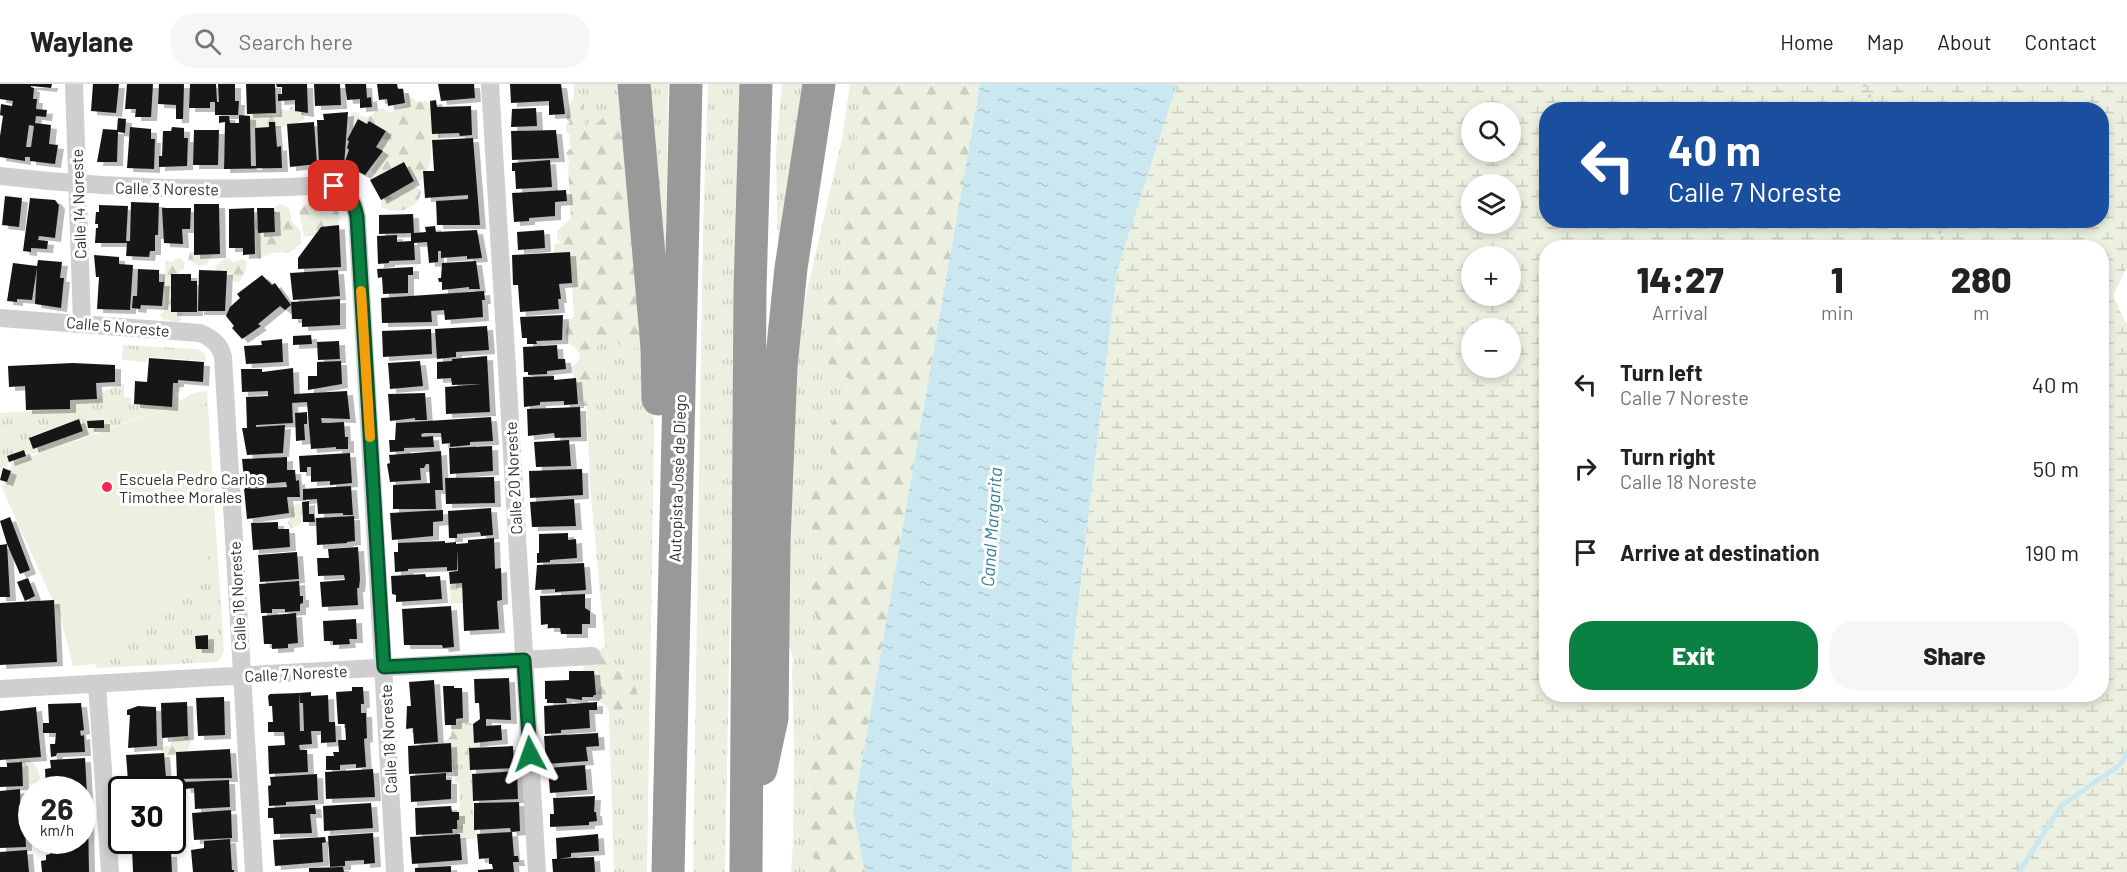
<!DOCTYPE html>
<html lang="en">
<head>
<meta charset="utf-8">
<style>
	:root { --surface:#fff; --page:#f6f6f6; --text:#222; --muted:#767676; --line:#e0e0e0; --accent:#0b8043 }
	body { margin:0; font-family:Barlow,sans-serif; background:var(--page); color:var(--text); height:100vh; display:flex; flex-direction:column; font-size:22px; white-space:nowrap }
	* { box-sizing:border-box; margin:0 }
	p { font-size:20px; color:var(--muted) }
	.icon { flex:none; width:33px; height:33px; fill:none; stroke:currentColor; stroke-width:2; stroke-linecap:round; stroke-linejoin:round }
	.map { position:relative; flex:1; overflow:hidden }
	.sheet { position:absolute; left:1539px; top:156px; width:570px; height:462px; display:flex; flex-direction:column; background:var(--surface); border-radius:24px; box-shadow:0 3px 9px #0003 }
	.sheet>* { flex:none }
	.guide { position:absolute; left:1539px; top:18px; width:570px; height:126px; border-radius:24px; box-shadow:0 3px 9px #0003; background:#1a4fa0; color:#fff; overflow:hidden }
	.controls { position:absolute; left:1461px; top:18px; display:grid; gap:12px }
	.controls a { display:grid; place-items:center; width:60px; height:60px; border-radius:50%; background:var(--surface); box-shadow:0 3px 9px #0003; font-size:30px }
	.speed { position:absolute; left:18px; top:692px; display:flex; gap:12px; font-size:30px; font-weight:700; text-align:center }
	.speed>* { display:grid; place-content:center; width:78px; height:78px; border-radius:50%; background:var(--surface); box-shadow:0 3px 9px #0003; line-height:1 }
	.speed small { font-size:15px; font-weight:400 }
	.speed .limit { border:3px solid #111; border-radius:9px; background:#fff; color:#111 }
	.pin { position:absolute; display:grid; place-items:center; width:51px; height:51px; color:#fff; margin:-26px; border-radius:12px; box-shadow:0 3px 9px #0006 }
	.me { position:absolute; width:66px; margin:-33px; rotate:356deg; stroke-linejoin:round; filter:drop-shadow(0 0 4px #0008) }
	.turn { display:flex; align-items:center; gap:21px; height:126px; padding:0 30px; font-size:27px }
	.turn .icon { width:78px; height:78px; stroke-width:2.5 }
	.turn b { display:block; font-size:42px; line-height:51px }
	.eta { display:flex; justify-content:space-evenly; align-items:center; height:102px; text-align:center }
	.eta b { font-size:36px; font-weight:800; line-height:42px }
	.button { display:flex; gap:12px; margin-top:auto; padding:12px 30px }
	.button a { flex:1; height:69px; border-radius:24px; background:var(--accent); color:#fff; font-size:24px; font-weight:800; line-height:69px; text-align:center }
	.button a+a { background:var(--page); color:var(--text) }
	ul { padding:0; list-style:none }
	li { display:flex; align-items:center; gap:18px; height:84px; padding:0 30px }
	li div { flex:1 }
	li b { display:block; font-size:22px }
	li em { font-style:normal }
	header { display:flex; align-items:center; gap:36px; box-sizing:border-box; height:84px; padding:0 30px; background:var(--surface); border-bottom:2px solid var(--line) }
	header strong { font-size:28px }
	nav { display:flex; gap:33px; margin-inline-start:auto; font-size:21px }
	.search { width:420px; height:54px; background:var(--page); display:flex; align-items:center; gap:15px; box-sizing:border-box; padding:0 21px; border-radius:24px; color:var(--muted); font-size:22px }
	.map>svg:first-child { display:block }
	.grass { fill:url(#grass-tufts); fill-rule:evenodd }
	.forest { fill:url(#forest-firs) }
	.wetland { fill:url(#wetland-marsh); fill-rule:evenodd }
	.pitch { fill:#ebf0e0 }
	.water { fill:url(#water-ripples) }
	.lines { fill:none; stroke-linecap:round; stroke-linejoin:round }
	.stream { stroke:#cbe7f0; stroke-width:5 }
	.building { fill:#191919; fill-rule:evenodd; filter:url(#shadow) }
	.path { stroke:#cfcfcf; stroke-width:3; stroke-dasharray:3 3; stroke-linecap:butt }
	.street { stroke:#cfcfcf; stroke-width:18 }
	.highway { stroke:#999; stroke-width:33 }
	.route-casing { stroke:#07532c; stroke-width:15 }
	.route { stroke:#0b8043; stroke-width:10 }
	.slow { stroke:#f59e0b; stroke-width:10 }
	.poi-dot { fill:#f62755; stroke:#fff; stroke-width:2 }
	.labels { text-anchor:middle; dominant-baseline:central; stroke-width:6; stroke-linejoin:round; paint-order:stroke }
	.street-label { font-size:16px; fill:#323232; stroke:#fff }
	.poi-label { font-size:16px; fill:#323232; stroke:#fff; text-anchor:start }
	.water-label { font-size:18px; font-style:italic; fill:#347f97; stroke:#fff }
</style>
</head>
<body>
<header>
<strong>Waylane</strong>
<div class="search"><svg class="icon" aria-label="search" viewBox="0 0 24 24"><circle cx="10" cy="10" r="6"/><path d="M15 15l6 6"/></svg>Search here</div>
<nav><a>Home</a><a>Map</a><a>About</a><a>Contact</a></nav>
</header>
<div class="map">
<svg width="2127" height="788" viewBox="0 0 2127 788">
	<defs>
		<pattern id="grass-tufts" width="24" height="20" patternUnits="userSpaceOnUse" patternTransform="scale(1.5)"><rect width="24" height="20" fill="#ebf0e0"/><path d="M3 7l-1-3M5 7V3M7 7l1-3M15 17l-1-3M17 17v-4M19 17l1-3" fill="none" stroke="#cacec1"/></pattern>
		<pattern id="forest-firs" width="22" height="20" patternUnits="userSpaceOnUse" patternTransform="scale(1.5)"><rect width="22" height="20" fill="#ebf0e0"/><path d="M5 1l3.5 6h-7zM16 11l3.5 6h-7z" fill="#cacec1"/></pattern>
		<pattern id="wetland-marsh" width="20" height="14" patternUnits="userSpaceOnUse" patternTransform="scale(1.5)"><rect width="20" height="14" fill="#ebf0e0"/><path d="M1 5h8M5 5V1M11 12h8M15 12V8" fill="none" stroke="#cacec1"/></pattern>
		<pattern id="water-ripples" width="26" height="14" patternUnits="userSpaceOnUse" patternTransform="scale(1.5)"><rect width="26" height="14" fill="#cbe7f0"/><path d="M2 4q2-2 4 0t4 0M15 11q2-2 4 0t4 0" fill="none" stroke="#afc7ce"/></pattern>
		<filter id="shadow"><feDropShadow dx="6" dy="4" stdDeviation="0" flood-color="#0004"/></filter>
	</defs>
	<rect width="100%" height="100%" fill="#fff"/>
	<!-- grass -->
	<path class="grass" d="M574 0H627L631 44 598 39 591 46 585 45 584 43V17L574 13Z
		M644 0H668L665 227Z
		M708 0H740L725 788H693L703 143Z
		M782 0H812L778 174 776 68Z
		M850 0H862L863 28 857 52 860 70 846 107 841 129 844 156 841 176 847 194 842 207 823 216 842 254 822 271 833 286 851 296 831 341V394L810 404 803 411 811 433 812 459 821 471 826 483 811 504 810 516 819 539 815 576 821 634 817 666 808 689 809 707 805 742 813 767 815 788H791L793 757 794 663 792 588 793 575 788 556 783 472 799 255 806 211 842 55Z
		M643 254 654 303V354L647 788H614L609 628 620 627 624 587 616 584 605 562 590 401 587 322 593 318 594 299 590 288 592 271 597 261 609 255H612L622 263 636 264Z
		M123 261 198 265 205 270 206 277 148 273 146 278 122 276Z
		M124 299V313L132 314 131 320 171 323 173 299H179L183 305 175 310 180 317 193 309 207 307 208 322 172 323 26 372 23 366 7 372 9 378 6 385 2 384 0 390V329L70 325V316L97 315 104 307ZM79 335 83 347 33 364 29 353Z
		M217 463 224 567 220 575 216 578 97 584 96 580 136 550Z
		M452 678 457 680 470 678V686H472L474 745 477 746V754L460 756 454 750V746L457 745V736L459 735V723L460 722 459 699H456Z"/>
	<!-- forest -->
	<path class="forest" d="M862 0H980L853 728 865 788H815L813 767 805 742 809 707 808 689 817 666 821 634 815 576 819 539 810 517 811 504 826 483 821 471 812 459 811 433 803 411 810 404 831 394V341L851 296 833 286 822 271 842 255 830 252 818 245C815 220 821 217 842 207L847 194 841 176 844 156 841 129 846 107 860 70 857 52 863 28Z
		M406 9 417 18 424 17 431 20 432 50H440L441 54 432 56C430 67 432 78 427 87L423 88 422 96 417 98 414 103 421 106C420 126 396 131 381 123V116L414 97 404 78 376 93 372 86 383 67 376 63 386 46 369 37 367 40 349 47 351 29 356 28C371 39 369 30 381 24L390 29 406 21Z
		M580 9 584 17V43L585 45H590L593 38 598 39C607 28 616 34 626 40L648 245 637 264 622 263 613 255H609L597 261 591 278 594 281 593 287 590 288C595 297 594 307 593 318L589 322H584L578 315 579 308C578 307 572 289 571 284L580 275C579 265 576 263 568 260L565 253 567 239 574 232 570 168 554 169V161L561 158 557 155V147L571 134 568 83 569 76 566 69 571 64 569 60 570 52 567 48 566 41 570 38 565 34 572 15Z
		M292 22H295V27L305 29C304 33 304 35 300 38 293 43 259 47 251 42L250 32C259 25 269 34 279 33L281 25 288 27Z
		M312 118 337 124 340 134 336 145 317 152H304L299 127 305 121Z
		M278 120 289 123 292 138 301 147V159C290 172 287 168 273 169 268 169 263 173 259 176L256 167 255 134H257L258 149 275 148 274 124Z
		M192 167 213 170 206 181 199 182 188 176 190 168Z
		M181 174 185 179 183 186H179L180 189 171 190V227L183 229 180 238 172 239 169 235 164 236 160 231C171 220 163 208 162 195L166 187 165 177 172 178 176 175Z
		M229 175 233 178 244 175 247 178 245 188 239 198 233 197 229 189H217L215 183 223 176Z
		M298 420 302 421 301 439 296 443 291 444 288 438 291 432 290 424Z
		M462 499 463 519 451 520 450 500Z
		M605 562 616 584C634 591 650 619 623 627 619 628 613 627 609 628L605 621 593 613 594 611 596 610V604L583 587 585 579Z
		M460 636 473 640 475 659 487 658 488 662 469 664 470 678C450 684 450 675 442 660L451 652 453 640Z
		M188 652 191 658 187 667 176 668V671L164 673 161 666 164 662H169L174 654Z
		M27 675C35 677 38 685 40 693L36 699 28 700V683L21 681 19 676Z"/>
	<!-- wetland -->
	<path class="wetland" d="M1177 0H2127V183L2113 211 2127 242V788H1072V575L1117 187ZM1546 26H2102V136H1546ZM1472 28H1510V68H1472ZM1472 100H1510V140H1472ZM1546 164H2102V610H1546ZM1472 172H1510V212H1472ZM1472 244H1510V284H1472Z"/>
	<!-- pitch -->
	<path class="pitch" d="M208 322 217 463 166 521 124 561 96 580 73 582 61 535 2 404 12 379 172 323Z"/>
	<!-- water -->
	<path class="water" d="M980 0H1177L1117 187 1072 575V788H865L853 728Z"/>
	<g class="lines">
		<!-- stream -->
		<path class="stream" d="M2019 788 2061 722 2121 680 2127 668"/>
	</g>
	<!-- building -->
	<path class="building" d="M0 0H52L51 4 31 2V3L34 4 33 15H37L36 25 47 26 46 33 36 32 35 39 51 41 49 60 58 61 55 80 30 77V73H25V77L0 73V52L3 32 0 31 1 20 12 22 13 17 0 15ZM29 41 34 42 31 63H26Z
		M93 0H119L116 29 91 27Z
		M127 0H153L151 33H135L136 25H125Z
		M159 0H184L183 35H176V21L158 20Z
		M190 0H216L217 18H210V24H189Z
		M218 0H235V17H239L238 31H215V18H219Z
		M246 0H275L276 29 247 30Z
		M276 0H307L308 29 295 27V16L278 17V10H282V3H277Z
		M314 0H340L341 21 315 22Z
		M345 0H366L367 14 371 13 372 23 360 24V15L347 16Z
		M377 0H397L398 5H403L405 19 388 22 387 15 379 16Z
		M438 0H474L475 14 441 17Z
		M510 0H561L565 30 549 31V17L511 19Z
		M436 16 437 23 471 22 472 51 460 52 459 49 432 50 430 17Z
		M536 24 537 42 511 43 512 25Z
		M348 28 344 82 319 81 317 36H324L323 30Z
		M239 31 250 32 251 82H256L255 44 269 43V38H275L277 63 281 62 282 84 224 85 225 38 219 39V32H229L230 39H239Z
		M118 34 126 35 125 49 118 48 117 78H97L103 45 117 46Z
		M358 35 367 40 369 37 386 47 376 63 383 67 365 91 344 80 349 66 347 64 349 57 347 56Z
		M314 38 317 80 290 83 287 40Z
		M130 43 151 45V55H155L154 85 127 84Z
		M172 43 184 44V54H188L187 82 159 83V72H162L163 47H171Z
		M194 46H219L218 81H193Z
		M556 46 559 74 512 76 511 47Z
		M473 54 480 141H437L436 117 468 115V111L425 114 423 87H434L432 56Z
		M550 76 552 103 516 105 515 87H512V79Z
		M404 78 414 97 381 116 370 96Z
		M566 106 567 117 555 118V132L529 134V137L514 138 512 109Z
		M5 112 22 114 19 143 2 141Z
		M30 114 55 116 59 121 55 154 39 152 38 156 48 157 47 165 31 164V168L23 167Z
		M131 118 159 119 158 151H155V167H150L149 173 126 172 127 159H95L96 144H98V140H95L96 128H99V121L128 122 126 157H130Z
		M194 120H219L220 170 194 171Z
		M162 124H191L190 145H182L183 160 164 159Z
		M254 124 255 170 243 171V164H229V125Z
		M257 124H274L275 148 258 149Z
		M413 130 414 149 426 148 425 143 435 142 436 148 477 146 482 174 467 175V172L441 174V167H438V178L429 179 427 158 414 159 415 176 389 177V179L378 180 377 152 397 151V158L411 157V149L379 150V131Z
		M339 141 341 183 298 185V174L321 143Z
		M544 146 545 164 518 166 517 148Z
		M570 168 572 199 559 200 561 215H558L559 225 520 228 518 201H513L512 171Z
		M94 171 119 173V180L133 181 130 226 97 225 99 193H96Z
		M38 176 62 178 60 194H64L61 224 35 220 37 184 32 216 17 215V218L7 217 13 179 37 182Z
		M476 177 480 205H469V203L442 206V198H439L438 194H441L442 179Z
		M413 183V191H408V209L383 210 382 193 378 194 377 185Z
		M138 185 159 186V198H164L162 222 141 221 140 225 132 224 133 212H137Z
		M199 186 227 187 225 227H198Z
		M338 186 340 212 293 216 290 189Z
		M171 190H191V197H197V228H171Z
		M262 191 272 201 275 199 291 221 285 226 280 222 258 240 261 242 242 255 232 244 234 242 226 232 230 223 240 214 237 210Z
		M484 207 485 216H482L483 233 445 236 444 226 431 227 432 238 382 239 381 214Z
		M340 215V241L302 243V235H292L291 218Z
		M563 231 562 256 536 257 537 260H527V254H522L520 233Z
		M487 242 489 266 456 268V273L437 275 435 245Z
		M431 245 432 270 383 273 382 247Z
		M311 251 312 260 293 261V252Z
		M282 255 283 278 246 280 244 262 262 261 261 257Z
		M339 257 340 275 318 276 317 258Z
		M557 261 558 275H565L566 285 547 287V290L528 291V288H524L523 263Z
		M487 272 490 328 446 330 445 303 481 300 452 301 451 294 437 295V278L452 277V275Z
		M149 274 204 278 203 298 178 296V299H173L172 323 134 320 135 297 147 298Z
		M341 277 342 300 308 306V292H317V278Z
		M420 277 423 302 390 305 388 279Z
		M73 279 115 281V298L96 299 97 315 70 316V325L26 326 25 302 9 303 8 282Z
		M293 284 294 310 347 307 350 335 321 334 322 339 344 338 345 353H348V365H336V363L311 365 307 318 292 319 293 339 256 341V343L285 341 283 369 247 371 242 344H247L246 313 268 312V307L242 308 241 285H262V288Z
		M554 292V296L576 294 578 320 564 321V317L540 318V321L524 323 523 293Z
		M425 309 427 336H415V334L390 337 388 310Z
		M580 323 581 353 555 354 554 349 528 352 527 325Z
		M307 328V340H304L305 356 296 357 295 329Z
		M491 333 493 357 470 358V361L450 363V359L442 360 441 349H425L421 350 422 353 433 352 434 363 404 364V367L390 368 389 356H395L396 339Z
		M79 335 83 347 33 365 29 354Z
		M104 336V344H88L87 337Z
		M569 356 571 382 536 383 534 358Z
		M492 362 493 387 450 390 449 364Z
		M24 366 26 372 9 378 7 372Z
		M441 367 443 406H435L436 425H393V401L430 399 429 380H426L424 384H420L421 396 390 398 387 380 390 379 389 371Z
		M350 369 352 399 330 401V397L311 398V383H307V388H300L299 372Z
		M287 373V386H295L296 397 299 396 300 413H287L289 429 247 435 244 405 287 403 286 398 261 400V403L245 405 242 375Z
		M3 384 11 387 7 398 0 396Z
		M582 385 583 411 530 414 529 387Z
		M494 393 495 419 446 420 445 394Z
		M351 402 353 431H343V429L318 430 317 415 303 416V405Z
		M574 415 576 442 532 443 530 418Z
		M309 417V430H314L315 438H303L302 418Z
		M491 424 493 451 481 452 480 448 457 450V454H449L448 427Z
		M443 426V437L433 438V452L392 456 390 429Z
		M354 432 355 457 347 458V459L317 461 316 434Z
		M10 433 30 486 20 490 7 460 10 513H0V461L7 460 0 437Z
		M278 438V445H289L290 463 253 466 251 439Z
		M568 449V456L576 455 577 474 550 476V478L537 479V469H539V450Z
		M494 454 495 485 501 484 502 516 497 517 499 545 464 547 462 499 450 500 449 488 458 487 457 465V486L447 487V483L408 485V487L395 488 394 468H398V459L445 457V459L456 458V460L468 459V456Z
		M358 463 360 495 359 504H357L358 521 322 523 320 498 345 496 344 491 318 492 317 474H329L328 465Z
		M297 468 299 495 260 498 258 471Z
		M584 479 586 506 555 508V505L535 506 537 481Z
		M425 490 426 493 440 492 442 515 396 518V511L392 510 391 492Z
		M28 494 35 512 25 517 17 498Z
		M299 497 300 512H303V519L300 520V527L285 528V525H272V529H261L259 500Z
		M585 510V524L590 527V540H582V550H561L560 544H548V540L541 541 540 512Z
		M54 516 57 578 0 581V519Z
		M451 522 454 563 443 564 442 561H404L402 525Z
		M296 529 298 559 288 560V564L272 565V560H264L262 532Z
		M356 535 357 555H349L350 560 333 561V557H324L323 537Z
		M208 551V565H196L195 552Z
		M569 587H594L596 611H594L593 613H582V616L566 614 567 619H547V615H545V597L569 596Z
		M509 594 511 636 486 635V642L501 641 502 656 474 659 473 640 480 635 479 619H475L474 595Z
		M434 596 438 658 414 660 413 644 406 645 407 622H411L409 598Z
		M443 602H454V604H462L463 634 456 635V641H445Z
		M352 603H363L364 620H361V629H366L367 654 364 655 366 683 356 684V680L340 681V686H326V672H334L333 668H339L338 656H346L345 640H338L336 608 352 607Z
		M311 608V612L328 611 329 638H335L336 658 321 659V647H311L312 660 299 661 300 666H307L308 688 269 690 268 662 285 661 284 648H268V638H273L272 622H269L268 612 270 610 299 609 300 647H304L303 619H300L299 609Z
		M224 613 225 651 198 652 196 614Z
		M187 618 188 652 162 654 161 619Z
		M597 618V626H589L590 644 561 646V649L545 650 544 622Z
		M81 619 84 646 80 647 81 652 84 651 85 668 57 669 56 672 51 673 50 660H55L56 649H43V639H49L48 620Z
		M138 622 156 623 157 662 128 664 130 631H127V626Z
		M36 623 41 673 0 676V627Z
		M598 649 599 662 586 663 588 677 546 680 544 652Z
		M451 659 452 688 409 690 408 662Z
		M513 662 514 684 470 686 469 664Z
		M230 665 232 694 177 695 176 668Z
		M164 669 166 694 128 697 126 671Z
		M85 674 88 729 82 730V705H46L45 685 51 684 50 676Z
		M22 678 23 702 0 703V683H7V679Z
		M585 681 587 706 550 709 548 684Z
		M373 685 375 713 326 715 325 688Z
		M517 687 518 715 473 717 472 690Z
		M446 689V696H451V715L411 718 410 692Z
		M317 690 318 716 286 718V721L269 722 268 702 271 701 270 693Z
		M229 696 230 723 195 725 194 704 185 705 184 698Z
		M160 698V701L170 700V705H128V700Z
		M20 705 21 744 25 743 26 763 0 764V707Z
		M595 712 594 728H596L597 737 589 738V741L550 743V730H554L553 714Z
		M519 718 520 747 511 748 510 744 474 746V719Z
		M371 719 373 744 324 747 323 722Z
		M315 721 316 730H310L312 749 274 750 273 734H268V724Z
		M451 722 452 728H459V736H457V745H452L453 749 416 751 415 724Z
		M231 726 232 754 194 756 192 729Z
		M82 732H88L89 788H42L41 777 46 776V771L50 770V765L78 763V760L49 761V763L40 764V756H82Z
		M512 748 514 772H518L519 778H513L514 788H478V786L493 785 492 780H489V774L479 775 477 750Z
		M373 749 375 779 364 780V776L345 777V782L330 783 328 752Z
		M460 750 462 776 412 780 410 753Z
		M598 750 599 767 571 769V773L557 775 556 754Z
		M325 753 326 758 322 759 323 778 275 782 273 756Z
		M230 755 232 786H234V788H193L191 766 204 764V757Z
		M126 756H142L143 760 126 761Z
		M160 762V769H171L172 788H133L132 764Z
		M27 766 29 788H0V768Z
		M594 773 595 788H553L552 775Z
		M451 782V788H415V784Z
		M343 783 344 788H309V784Z"/>
	<g class="lines">
		<!-- path -->
		<path class="path" d="M1864 0 1876 26
			M1934 136 1946 164"/>
		<!-- street -->
		<path class="street" d="M74 0 82 239
			M490 0 537 788
			M0 92C110 105 215 108 325 101 345 103 354 114 357 133L395 788
			M0 234 200 249C212 254 220 260 223 273L254 788
			M97 600 110 788
			M0 605 592 572"/>
		<!-- highway -->
		<path class="highway" d="M634 0 657 263 658 315
			M761 685 772 634 774 458 781 282 791 184 819 0
			M668 788 686 0
			M746 788 750 205 756 0"/>
	</g>
	<g class="lines">
		<defs>
			<path id="route" d="M334 102C349 109 354 117 357 133L384 583 524 576 530 670"/>
		</defs>
		<!-- route casing -->
		<use href="#route" class="route-casing"/>
		<!-- route -->
		<use href="#route" class="route"/>
		<!-- slow -->
		<path class="slow" d="M361 207 370 353"/>
	</g>
	<!-- markers -->
	<circle class="poi-dot" cx="107" cy="403" r="6"/>
	<g class="labels">
		<!-- street labels -->
		<g class="street-label">
			<text transform="translate(167 104) rotate(1)">Calle 3 Noreste</text>
			<text transform="translate(78 120) rotate(-92)">Calle 14 Noreste</text>
			<text transform="translate(118 242) rotate(5)">Calle 5 Noreste</text>
			<text transform="translate(513 394) rotate(-93)">Calle 20 Noreste</text>
			<text transform="translate(677 394) rotate(-88)">Autopista José de Diego</text>
			<text transform="translate(237 512) rotate(-93)">Calle 16 Noreste</text>
			<text transform="translate(296 589) rotate(-3)">Calle 7 Noreste</text>
			<text transform="translate(388 655) rotate(-93)">Calle 18 Noreste</text>
		</g>
		<!-- poi labels -->
		<g class="poi-label">
			<text x="119" y="394">Escuela Pedro Carlos<tspan x="119" dy="18">Timothee Morales</tspan></text>
		</g>
		<!-- water labels -->
		<g class="water-label">
			<text transform="translate(991 443) rotate(-86)">Canal Margarita</text>
		</g>
	</g>
</svg>
<div class="controls">
<a><svg class="icon" aria-label="search" viewBox="0 0 24 24"><circle cx="10" cy="10" r="6"/><path d="M15 15l6 6"/></svg></a>
<a><svg class="icon" aria-label="layers" viewBox="0 0 24 24"><path d="M12 4l9 5-9 5-9-5zM3 14l9 5 9-5"/></svg></a>
<a>+</a>
<a>−</a>
</div>
<div class="speed"><div>26<small>km/h</small></div><div class="limit">30</div></div>
<div class="pin" style="left:334px;top:102px;background:#d93025"><svg class="icon" aria-label="arrive" viewBox="0 0 24 24"><path d="M6 21V4h12l-3 4 3 4H6"/></svg></div>
<svg class="me" style="left:530px;top:670px" viewBox="-20 -20 40 40"><path d="M0-17L14 15 0 8-14 15z" fill="#0b8043" stroke="#fff" stroke-width="4"/></svg>
<div class="guide">
<div class="turn"><svg class="icon" aria-label="left" viewBox="0 0 24 24"><path d="M17 20v-9H6M10 6l-5 5 5 5"/></svg><div><b>40 m</b>Calle 7 Noreste</div></div>
</div>
<section class="sheet">
<div class="eta">
<div><b>14:27</b><p>Arrival</p></div>
<div><b>1</b><p>min</p></div>
<div><b>280</b><p>m</p></div>
</div>
<ul>
<li><svg class="icon" aria-label="left" viewBox="0 0 24 24"><path d="M17 20v-9H6M10 6l-5 5 5 5"/></svg><div><b>Turn left</b><p>Calle 7 Noreste</p></div><em>40 m</em></li>
<li><svg class="icon" aria-label="right" viewBox="0 0 24 24"><path d="M7 20v-9h11M14 6l5 5-5 5"/></svg><div><b>Turn right</b><p>Calle 18 Noreste</p></div><em>50 m</em></li>
<li><svg class="icon" aria-label="arrive" viewBox="0 0 24 24"><path d="M6 21V4h12l-3 4 3 4H6"/></svg><div><b>Arrive at destination</b></div><em>190 m</em></li>
</ul>
<div class="button"><a>Exit</a><a>Share</a></div>
</section>
</div>
</body>
</html>
